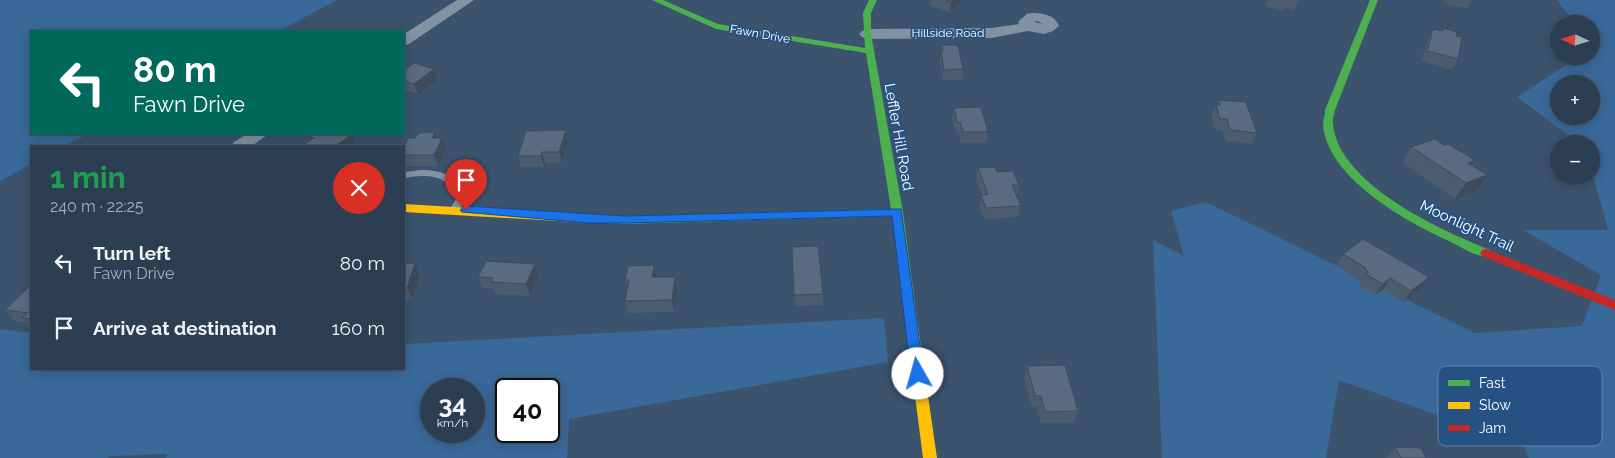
<!DOCTYPE html>
<html lang="en">
<head>
<meta charset="utf-8">
<style>
	:root { --surface:#2c3e52; --page:#344559; --text:#f1f3f6; --muted:#a6aeb8; --line:#485769 }
	body { margin:0; font-family:Raleway,sans-serif; background:var(--page); color:var(--text); height:100vh; display:flex; flex-direction:column; font-size:19px; white-space:nowrap }
	* { box-sizing:border-box; margin:0 }
	p { font-size:16px; color:var(--muted) }
	.icon { flex:none; width:28px; height:28px; fill:none; stroke:currentColor; stroke-width:2; stroke-linecap:round; stroke-linejoin:round }
	.map { position:relative; flex:1; overflow:hidden }
	.sheet { position:absolute; left:30px; top:145px; width:375px; height:225px; display:flex; flex-direction:column; background:var(--surface); border-radius:0px; box-shadow:0 2px 12px #0003,0 0 0 1px var(--line) }
	.sheet>* { flex:none }
	.guide { position:absolute; left:30px; top:30px; width:375px; height:105px; border-radius:0px; box-shadow:0 2px 12px #0003,0 0 0 1px var(--line); background:#00695c; color:#fff; overflow:hidden }
	.needle { width:32px; rotate:274deg }
	.tools { position:absolute; left:1550px; top:15px; display:grid; gap:10px }
	.tools a { display:grid; place-items:center; width:50px; height:50px; border-radius:50%; background:var(--surface); box-shadow:0 2px 12px #0003,0 0 0 1px var(--line); font-size:25px }
	.speed { position:absolute; left:420px; top:378px; display:flex; gap:10px; font-size:25px; font-weight:700; text-align:center }
	.speed>* { display:grid; place-content:center; width:65px; height:65px; border-radius:50%; background:var(--surface); box-shadow:0 2px 12px #0003,0 0 0 1px var(--line); line-height:1 }
	.speed small { font-size:12px; font-weight:400 }
	.speed .limit { border:2px solid #111; border-radius:8px; background:#fff; color:#111 }
	.pin { position:absolute; display:grid; place-items:center; width:42px; height:42px; color:#fff; margin:-51px -21px; border-radius:50% 50% 50% 0; rotate:-45deg; box-shadow:0 0 5px #0007 }
	.pin .icon { rotate:45deg }
	.me { position:absolute; width:55px; margin:-28px; rotate:353deg; stroke-linejoin:round; filter:drop-shadow(0 0 4px #0008) }
	.turn { display:flex; align-items:center; gap:18px; height:105px; padding:0 20px; font-size:22px }
	.turn .icon { width:65px; height:65px; stroke-width:2.5 }
	.turn b { display:block; font-size:35px; line-height:42px }
	.round { display:grid; place-items:center; flex:none; width:52px; height:52px; border-radius:26px; background:var(--page) }
	.overview { display:flex; align-items:center; justify-content:space-between; height:85px; padding:0 20px }
	h1 { font-size:30px; font-weight:700; line-height:38px; color:#1e9e55 }
	ul { padding:0; list-style:none }
	li { display:flex; align-items:center; gap:15px; height:65px; padding:0 20px }
	li div { flex:1 }
	li b { display:block; font-size:19px }
	li em { font-style:normal }
	.map>svg:first-child { display:block }
	.green { fill:#396999; fill-rule:evenodd }
	.lines { fill:none; stroke-linecap:round; stroke-linejoin:round }
	.lane { fill:#8192a3; fill-rule:evenodd }
	.street { fill:#8192a3; fill-rule:evenodd }
	.fast { fill:#4caf50; fill-rule:evenodd }
	.slow { fill:#ffc107; fill-rule:evenodd }
	.jam { fill:#c62828; fill-rule:evenodd }
	.wall { fill:#4c5c6e }
	.shaded-wall { fill:#3e4b5a }
	.building { fill:#586b80; stroke:#3e4b5a }
	.route { fill:#1a73e8; stroke:#114b97 }
	.labels { text-anchor:middle; dominant-baseline:central; stroke-width:4; stroke-linejoin:round; paint-order:stroke }
	.far-street-label { font-size:12px; fill:#fff; stroke:#255283 }
	.street-label { font-size:15px; fill:#fff; stroke:#255283 }
	.key { fill:#255283; stroke:#6686a8; stroke-width:1 }
	.key-label { font-size:14px; fill:#fff }
</style>
</head>
<body>
<div class="map">
<svg width="1615" height="458" viewBox="0 0 1615 458">
	<rect width="100%" height="100%" fill="#3b536d"/>
	<!-- green -->
	<path class="green" d="M0 0H337L279 31H31V134H87L64 146H31V164L0 181Z
		M1557 0H1615V458H1529L1524 446 1339 380 1326 458H1162L1153 240 1184 256 1171 211 1206 202 1475 333 1582 326 1601 275 1523 230H1608L1591 167V144H1580L1517 97 1580 56H1591V24H1575ZM1559 84H1591V116H1559Z
		M884 318 888 362 569 419 567 458H166L167 454 110 456 108 458H0V329L31 333V369H404V344ZM431 389H474V431H431ZM506 389H549V431H506Z"/>
	<g class="lines">
		<!-- lane -->
		<path class="lane" d="M421 170C444 170 456 176 468 196L458 211 455 212 450 209 458 196C446 174 426 174 404 178V172Z"/>
		<!-- street -->
		<path class="street" d="M457 0H474L409 44 404 46V34Z
			M1032 13C1043 13 1055 15 1059 26L1053 31 1044 34 1028 31 991 38 867 39 862 37 859 34 862 31 867 29 991 28 1019 24 1018 22 1027 14ZM1037 21 1043 24 1034 22Z
			M247 134H268L252 146H231L234 142Z"/>
		<!-- fast -->
		<path class="fast" d="M652 0H663L718 24 865 48 863 13 869 0H877L871 13V34L903 212 918 326 916 329 912 331 908 329 906 326 892 216 625 224 589 222 587 219 593 215 625 216 891 209 866 53 716 29Z
			M1370 0H1378L1335 110C1334 115 1332 120 1333 125 1340 185 1441 230 1490 250L1492 253 1490 256C1479 259 1461 247 1451 242 1407 222 1328 179 1323 125 1323 120 1325 115 1325 110Z"/>
		<!-- slow -->
		<path class="slow" d="M404 204 593 215 599 219 593 223 404 212Z
			M912 321 916 323 918 326 937 458H923L906 326 908 323Z"/>
		<!-- jam -->
		<path class="jam" d="M1486 249 1615 300V310L1482 256 1480 253 1482 250Z"/>
	</g>
	<!-- wall -->
	<path class="wall" d="M931 0H963L950 12 930 6Z
		M1268 0H1299L1294 11 1285 8 1283 11 1265 6Z
		M1444 0H1472L1467 8 1445 4Z
		M1443 28 1456 36 1458 59 1452 70 1421 61 1428 39 1433 29 1442 31Z
		M942 45 963 69 962 80H943L940 61Z
		M404 70 437 80 418 94 404 90Z
		M1218 100 1257 133 1252 144 1226 141 1222 130H1215L1211 115 1216 105H1217Z
		M954 108 988 132 986 143H961L959 133H956L952 118Z
		M435 132 437 138 446 149 438 166H404V147L415 138Z
		M568 141 562 163H545L544 167H521L518 156Z
		M1411 147 1472 165 1476 191 1455 199 1402 163Z
		M978 168 997 172 1019 185 1017 196 1021 206 1018 217 984 219 979 206 982 195 976 179Z
		M792 247 823 294V305L795 306Z
		M1343 254 1421 288 1404 302 1383 290 1375 295 1359 285 1361 283 1357 280 1358 279 1336 265Z
		M404 263 420 274 413 299 404 300Z
		M535 264 538 275 530 296 495 294 493 289 482 288 478 277Z
		M654 265 656 277H675L677 288 674 312 627 313 625 301 627 289 625 280Z
		M31 285V329L26 323 15 321 5 310Z
		M1027 366 1078 411 1074 423H1041L1037 407H1031L1024 377Z
		M1395 447 1426 458H1386Z"/>
	<!-- shaded-wall -->
	<path class="shaded-wall" d="M954 0H963L950 12 951 2Z
		M434 69 437 80 418 94 414 84Z
		M566 130 568 141 562 163 559 152Z
		M435 132 439 143 432 138Z
		M351 135 356 146H335Z
		M442 138 446 149 438 166 434 155Z
		M542 152 545 163 544 167 541 156Z
		M1487 175 1476 191 1455 199 1466 183Z
		M415 263 420 274 413 299 407 288Z
		M535 264 538 275 530 296 526 284Z
		M654 265 656 276 654 289 652 277Z
		M675 277 677 288 674 312 672 300Z
		M1429 277 1421 288 1404 302 1411 291Z
		M1390 278 1383 290 1375 295 1383 284Z"/>
	<!-- building -->
	<path class="building" d="M945 0H954L951 2Z
		M1443 28 1457 32 1456 36 1462 37 1458 59 1427 51 1433 29 1443 31Z
		M942 45H958L963 69 944 70 941 51H943Z
		M414 63 434 69 414 84 404 81V70Z
		M1218 100 1246 102 1257 133 1230 130 1227 119H1220L1216 105H1220Z
		M981 107 988 132H963L960 122H957L954 108Z
		M566 130 559 152H542L541 156H518L526 131Z
		M435 132 432 138H442L434 155H404V147L408 138H415L418 133Z
		M312 134H347L351 135 335 146H301L314 138 309 136Z
		M1435 139 1444 145 1448 144 1475 160 1468 163 1487 175 1466 183 1411 147Z
		M995 167 997 172 1013 171 1019 185H1012L1021 206 986 208 981 195 988 194 978 168Z
		M1363 239 1429 277 1411 291 1390 278 1383 284 1366 274 1369 272 1364 269 1366 268 1343 254Z
		M818 246 823 294 794 295 792 247Z
		M486 261 535 264 526 284 491 282 493 278 478 277Z
		M404 263H415L407 288H404Z
		M654 265 652 277H675L672 300 625 301 629 280H625L628 266Z
		M31 285V319L22 318 28 313 5 310Z
		M1065 365 1078 411 1045 412 1041 396H1035L1027 366Z
		M1395 447 1421 448 1426 458H1401Z"/>
	<!-- route -->
	<path class="route" d="M466 206 625 216 901 209 924 374 922 378 918 379 913 378 911 374 892 216 625 223H589L462 212 460 210Z"/>
	<g class="labels">
		<!-- far-street labels -->
		<g class="far-street-label">
			<text x="948" y="33">Hillside Road</text>
			<text transform="translate(760 34) rotate(10)">Fawn Drive</text>
		</g>
		<!-- street labels -->
		<g class="street-label">
			<text transform="translate(899 137) rotate(80)">Leffler Hill Road</text>
			<text transform="translate(1467 226) rotate(25)">Moonlight Trail</text>
		</g>
	</g>
	<!-- legend -->
	<rect x="1438" y="366" width="164" height="80" rx="8" class="key"/>
	<rect x="1448" y="380" width="22" height="6" fill="#4caf50"/>
	<rect x="1448" y="402" width="22" height="7" fill="#ffc107"/>
	<rect x="1448" y="425" width="22" height="6" fill="#c62828"/>
	<g class="key-label">
		<text x="1479" y="388">Fast</text>
		<text x="1479" y="410">Slow</text>
		<text x="1479" y="433">Jam</text>
	</g>
</svg>
<div class="tools">
<a><svg class="needle" viewBox="-14 -14 28 28"><path d="M0-13l5 13h-10z" fill="#e53935"/><path d="M0 13l5-13h-10z" fill="#a6aeb8"/></svg></a>
<a>+</a>
<a>−</a>
</div>
<div class="speed"><div>34<small>km/h</small></div><div class="limit">40</div></div>
<div class="pin" style="left:466px;top:210px;background:#d93025"><svg class="icon" aria-label="arrive" viewBox="0 0 24 24"><path d="M6 21V4h12l-3 4 3 4H6"/></svg></div>
<svg class="me" style="left:918px;top:374px" viewBox="-20 -20 40 40"><circle r="19" fill="#fff"/><path d="M0-13L10 11 0 6-10 11z" fill="#1a73e8"/></svg>
<div class="guide">
<div class="turn"><svg class="icon" aria-label="left" viewBox="0 0 24 24"><path d="M17 20v-9H6M10 6l-5 5 5 5"/></svg><div><b>80 m</b>Fawn Drive</div></div>
</div>
<section class="sheet">
<div class="overview"><div><h1>1 min</h1><p>240 m · 22:25</p></div><a class="round" style="background:#d93025;color:#fff"><svg class="icon" aria-label="close" viewBox="0 0 24 24"><path d="M6 6l12 12M18 6L6 18"/></svg></a></div>
<ul>
<li><svg class="icon" aria-label="left" viewBox="0 0 24 24"><path d="M17 20v-9H6M10 6l-5 5 5 5"/></svg><div><b>Turn left</b><p>Fawn Drive</p></div><em>80 m</em></li>
<li><svg class="icon" aria-label="arrive" viewBox="0 0 24 24"><path d="M6 21V4h12l-3 4 3 4H6"/></svg><div><b>Arrive at destination</b></div><em>160 m</em></li>
</ul>
</section>
</div>
</body>
</html>
